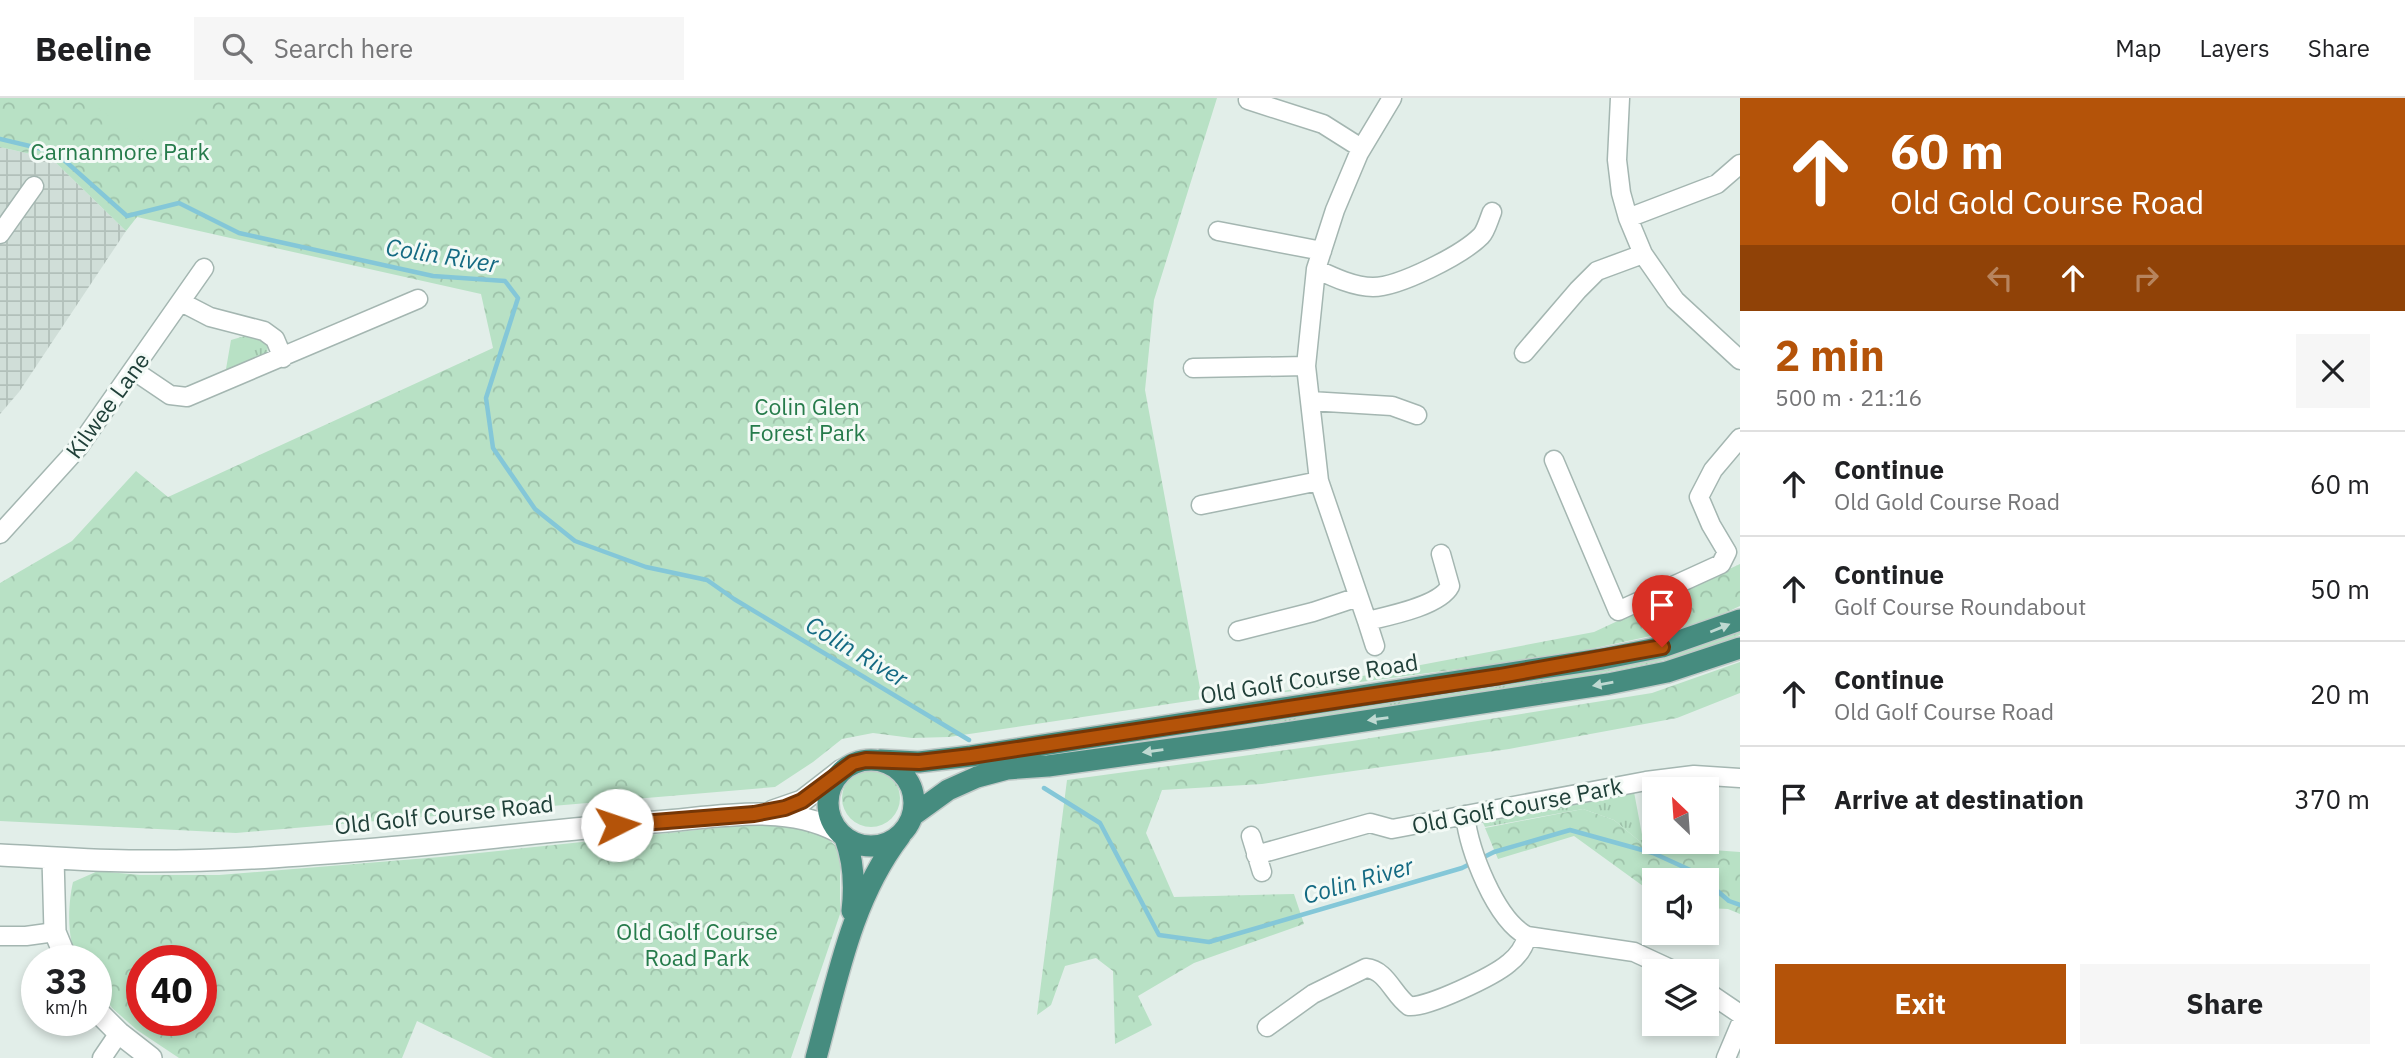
<!DOCTYPE html>
<html lang="en">
<head>
<meta charset="utf-8">
<style>
	:root { --surface:#fff; --page:#f6f6f6; --text:#202124; --muted:#757577; --line:#e0e0e0; --accent:#b45309 }
	body { margin:0; font-family:"IBM Plex Sans",sans-serif; background:var(--page); color:var(--text); height:100vh; display:flex; flex-direction:column; font-size:26px; white-space:nowrap }
	* { box-sizing:border-box; margin:0 }
	p { font-size:23px; color:var(--muted) }
	.icon { flex:none; width:38px; height:38px; fill:none; stroke:currentColor; stroke-width:2; stroke-linecap:round; stroke-linejoin:round }
	.map { position:relative; flex:1; overflow:hidden }
	.side { display:flex; flex-direction:column; background:var(--surface); width:665px }
	.side>* { flex:none }
	.guide { background:#b45309; color:#fff; overflow:hidden }
	.needle { width:46px; rotate:335deg }
	.controls { position:absolute; left:1642px; top:679px; display:grid; gap:14px }
	.controls a { display:grid; place-items:center; width:77px; height:77px; border-radius:0px; background:var(--surface); box-shadow:0 4px 10px #0003; font-size:35px }
	.speed { position:absolute; left:21px; top:847px; display:flex; gap:14px; font-size:35px; font-weight:700; text-align:center }
	.speed>* { display:grid; place-content:center; width:91px; height:91px; border-radius:50%; background:var(--surface); box-shadow:0 4px 10px #0003; line-height:1 }
	.speed small { font-size:18px; font-weight:400 }
	.speed .limit { border:10px solid #d22; background:#fff; color:#111 }
	.pin { position:absolute; display:grid; place-items:center; width:60px; height:60px; color:#fff; margin:-72px -30px; border-radius:50% 50% 50% 0; rotate:-45deg; box-shadow:0 0 7px #0007 }
	.pin .icon { rotate:45deg }
	.me { position:absolute; width:77px; margin:-38px; rotate:86deg; stroke-linejoin:round; filter:drop-shadow(0 0 5px #0008) }
	.turn { display:flex; align-items:center; gap:24px; height:147px; padding:0 35px; font-size:32px }
	.turn .icon { width:91px; height:91px; stroke-width:2.5 }
	.turn b { display:block; font-size:49px; line-height:60px }
	.lanes { display:flex; align-items:center; height:66px; padding:0 35px; background:#0003; justify-content:center; gap:35px; direction:ltr }
	.lanes .off { opacity:.35 }
	.round { display:grid; place-items:center; flex:none; width:74px; height:74px; border-radius:0px; background:var(--page) }
	.headline { display:flex; align-items:center; justify-content:space-between; height:119px; padding:0 35px }
	h1 { font-size:42px; font-weight:800; line-height:52px; color:var(--accent) }
	.primary-button { display:flex; gap:14px; margin-top:auto; padding:14px 35px }
	.primary-button a { flex:1; height:80px; border-radius:0px; background:var(--accent); color:#fff; font-size:28px; font-weight:800; line-height:80px; text-align:center }
	.primary-button a+a { background:var(--page); color:var(--text) }
	ul { padding:0; list-style:none }
	li { display:flex; align-items:center; gap:21px; height:105px; padding:0 35px; border-top:2px solid var(--line) }
	li div { flex:1 }
	li b { display:block; font-size:26px }
	li em { font-style:normal }
	header { display:flex; align-items:center; gap:42px; box-sizing:border-box; height:98px; padding:0 35px; background:var(--surface); border-bottom:2px solid var(--line) }
	header strong { font-size:33px }
	nav { display:flex; gap:38px; margin-inline-start:auto; font-size:24px }
	.search { width:490px; height:63px; background:var(--page); display:flex; align-items:center; gap:18px; box-sizing:border-box; padding:0 24px; border-radius:0px; color:var(--muted); font-size:26px }
	main { display:flex; flex:1; min-height:0 }
	.map>svg:first-child { display:block }
	.industrial { fill:url(#industrial-grid) }
	.grass { fill:url(#grass-tufts) }
	.forest { fill:url(#forest-crowns); fill-rule:evenodd }
	.garden { fill:#b8e1c5 }
	.lines { fill:none; stroke-linecap:round; stroke-linejoin:round }
	.stream { stroke:#84c7d8; stroke-width:4.5 }
	.minor-casing { stroke:#a4b6b1; stroke-width:21 }
	.tertiary-casing { stroke:#a4b6b1; stroke-width:24 }
	.trunk-casing { stroke:#c1cac8; stroke-width:24 }
	.minor { stroke:#fff; stroke-width:18 }
	.tertiary { stroke:#fff; stroke-width:21 }
	.trunk { stroke:#468c7f; stroke-width:21 }
	.oneway { fill:#bfd9d2 }
	.route-casing { stroke:#753606; stroke-width:18 }
	.route { stroke:#b45309; stroke-width:12 }
	.labels { text-anchor:middle; dominant-baseline:central; stroke-width:6; stroke-linejoin:round; paint-order:stroke }
	.park-label { font-size:23px; fill:#267b4b; stroke:#f3faf6 }
	.street-label { font-size:23px; fill:#204039; stroke:#f3faf6 }
	.water-label { font-size:24px; font-style:italic; fill:#146a83; stroke:#f3faf6 }
</style>
</head>
<body>
<header>
<strong>Beeline</strong>
<div class="search"><svg class="icon" aria-label="search" viewBox="0 0 24 24"><circle cx="10" cy="10" r="6"/><path d="M15 15l6 6"/></svg>Search here</div>
<nav><a>Map</a><a>Layers</a><a>Share</a></nav>
</header>
<main>
<div class="map">
<svg width="1740" height="960" viewBox="0 0 1740 960">
	<defs>
		<pattern id="industrial-grid" width="8" height="8" patternUnits="userSpaceOnUse" patternTransform="scale(1.75)"><rect width="8" height="8" fill="#d0ded8"/><path d="M0 4h8M4 0v8" fill="none" stroke="#b2c0ba"/></pattern>
		<pattern id="grass-tufts" width="24" height="20" patternUnits="userSpaceOnUse" patternTransform="scale(1.75)"><rect width="24" height="20" fill="#b8e1c5"/><path d="M3 7l-1-3M5 7V3M7 7l1-3M15 17l-1-3M17 17v-4M19 17l1-3" fill="none" stroke="#9ec2aa"/></pattern>
		<pattern id="forest-crowns" width="20" height="18" patternUnits="userSpaceOnUse" patternTransform="scale(1.75)"><rect width="20" height="18" fill="#b8e1c5"/><path d="M2 6a3 3 0 1 1 6 0M12 15a3 3 0 1 1 6 0" fill="none" stroke="#9ec2aa"/></pattern>
	</defs>
	<rect width="100%" height="100%" fill="#e2eee9"/>
	<!-- industrial -->
	<path class="industrial" d="M0 49 52 61 126 133 19 294 0 316Z"/>
	<!-- grass -->
	<path class="grass" d="M248 237 260 239 268 247 267 256 232 274 226 271 231 242Z
		M1740 527V537C1689 561 1625 570 1570 581L1031 662 1021 656Z
		M1634 694 1644 747 1614 722 1583 711 1485 729 1481 721Z"/>
	<!-- forest -->
	<path class="forest" d="M0 0H1217L1154 202 1145 292 1202 601 949 639 912 640 873 635 842 641 813 664 775 689 236 735 0 723V485L72 443 136 373 168 399 493 250 481 196 137 119 126 133 52 61 0 49Z
		M1740 466V508L1697 528 1563 557 1262 597 1594 534Z
		M1740 564V595L1677 620 1509 651 1262 686 1162 692 1146 735 1174 799 1294 796 1304 826 1194 865 1138 898 1152 927 1115 946 1113 873 1096 860 1065 868 1051 907 1037 917 1067 682 1352 643 1652 595Z
		M842 700a29 29 0 1 1 58 0a29 29 0 1 1-58 0Z
		M1583 711 1614 722 1644 747 1740 754V816L1728 811 1706 810V782H1654V796L1574 738 1498 761 1485 730Z
		M774 724 814 728 840 752V816L791 960H493L417 923 402 960H179L137 932 112 910 96 887V863H79C66 843 68 806 73 784L98 773 140 777H219L440 759ZM142 863H201V922H142Z"/>
	<!-- garden -->
	<path class="garden" d="M84 0H202L162 56Z"/>
	<g class="lines">
		<!-- stream -->
		<path class="stream" d="M0 41 55 54 127 118 179 105 239 135 433 178 505 183 518 200 486 300 493 350 535 411 575 443 646 469 707 482 734 501 969 642
			M1044 690 1100 725 1159 837 1209 844 1462 770 1472 765
			M1480 761 1494 754 1570 732 1653 755 1699 776 1706 782
			M1706 783 1729 803 1740 807"/>
		<defs>
			<path id="minor" d="M1392 0 1359 55 1335 112 1316 171 1306 268 1319 383 1367 523C1388 518 1440 508 1450 488L1441 456
				M1620 0 1617 62 1621 95 1628 120 1643 156 1675 202 1740 262
				M1248 2 1323 26 1361 50
				M1628 120 1717 86 1740 66
				M1218 133 1322 153
				M0 136 34 88
				M1316 171C1333 179 1354 189 1373 189 1399 189 1462 157 1481 138 1486 133 1489 121 1492 114
				M181 204 210 219 264 233 275 241 283 260
				M1524 255 1578 192 1597 173 1643 156
				M1193 270 1306 268
				M133 272 170 297 187 299 418 201
				M1310 303 1392 308 1417 317
				M1554 362 1618 513 1721 466 1727 454 1711 427 1699 399 1713 372 1740 340
				M1201 407 1319 383
				M0 436 78 350 204 170
				M1367 523 1375 548
				M1238 533 1313 514 1358 499
				M1465 717C1469 752 1495 821 1527 838L1634 854 1675 873
				M1251 738 1262 774
				M1256 757 1370 725 1392 731 1646 683 1694 677 1740 680
				M0 838H26L55 834
				M1706 893 1740 916
				M1267 929 1313 896 1366 870C1387 872 1393 897 1409 908 1427 910 1494 878 1509 865 1518 858 1524 850 1527 838
				M102 960 119 935
				M1726 960 1740 927"/>
			<path id="tertiary" d="M773 713 802 703 842 672
				M0 757C46 759 92 763 137 763 213 764 290 758 365 752 462 744 558 731 655 724 713 720 783 704 837 733
				M53 760 55 834 67 863
				M96 912 119 935 151 960"/>
			<path id="trunk" d="M828 705a43 43 0 1 1 86 0a43 43 0 1 1-86 0Z
				M880 662 919 664 971 658 1602 561 1662 549 1740 522
				M912 718 948 692 977 679 1007 671 1048 668 1252 640 1608 586 1667 574 1740 550
				M845 740C854 764 855 788 852 813
				M816 960C837 883 851 802 900 738"/>
		</defs>
		<!-- minor casing -->
		<use href="#minor" class="minor-casing"/>
		<!-- tertiary casing -->
		<use href="#tertiary" class="tertiary-casing"/>
		<!-- trunk casing -->
		<use href="#trunk" class="trunk-casing"/>
		<!-- minor -->
		<use href="#minor" class="minor"/>
		<!-- tertiary -->
		<use href="#tertiary" class="tertiary"/>
		<!-- trunk -->
		<use href="#trunk" class="trunk"/>
	</g>
	<!-- one-way arrows -->
	<defs><path id="oneway-solid" d="M-6-.8H1V-3.2L6.5 0L1 3.2V.8H-6Z" transform="scale(1.75)"/></defs>
	<g class="oneway">
		<use href="#oneway-solid" transform="translate(1720 530) rotate(-22)"/>
		<use href="#oneway-solid" transform="translate(1603 586) rotate(170)"/>
		<use href="#oneway-solid" transform="translate(1378 621) rotate(172)"/>
		<use href="#oneway-solid" transform="translate(1153 653) rotate(172)"/>
	</g>
	<g class="lines">
		<defs>
			<path id="route" d="M617 727 754 716 785 710 802 703 853 665 866 662 919 664 971 658 1500 578 1662 549"/>
		</defs>
		<!-- route casing -->
		<use href="#route" class="route-casing"/>
		<!-- route -->
		<use href="#route" class="route"/>
	</g>
	<g class="labels">
		<!-- park labels -->
		<g class="park-label">
			<text x="120" y="53">Carnanmore Park</text>
			<text x="807" y="308">Colin Glen<tspan x="807" dy="26">Forest Park</tspan></text>
			<text x="697" y="833">Old Golf Course<tspan x="697" dy="26">Road Park</tspan></text>
		</g>
		<!-- street labels -->
		<g class="street-label">
			<text transform="translate(107 307) rotate(-54)">Kilwee Lane</text>
			<text transform="translate(1309 580) rotate(-9)">Old Golf Course Road</text>
			<text transform="translate(1517 707) rotate(-11)">Old Golf Course Park</text>
			<text transform="translate(444 716) rotate(-6)">Old Golf Course Road</text>
		</g>
		<!-- water labels -->
		<g class="water-label">
			<text transform="translate(442 157) rotate(9)">Colin River</text>
			<text transform="translate(857 553) rotate(31)">Colin River</text>
			<text transform="translate(1358 782) rotate(-16)">Colin River</text>
		</g>
	</g>
</svg>
<div class="controls">
<a><svg class="needle" viewBox="-14 -14 28 28"><path d="M0-13l5 13h-10z" fill="#e53935"/><path d="M0 13l5-13h-10z" fill="#757577"/></svg></a>
<a><svg class="icon" aria-label="sound" viewBox="0 0 24 24"><path d="M4 9h4l5-4v14l-5-4H4zM17 9q2 3 0 6"/></svg></a>
<a><svg class="icon" aria-label="layers" viewBox="0 0 24 24"><path d="M12 4l9 5-9 5-9-5zM3 14l9 5 9-5"/></svg></a>
</div>
<div class="speed"><div>33<small>km/h</small></div><div class="limit">40</div></div>
<div class="pin" style="left:1662px;top:549px;background:#d93025"><svg class="icon" aria-label="arrive" viewBox="0 0 24 24"><path d="M6 21V4h12l-3 4 3 4H6"/></svg></div>
<svg class="me" style="left:617px;top:727px" viewBox="-20 -20 40 40"><circle r="19" fill="#fff"/><path d="M0-13L10 11 0 6-10 11z" fill="#b45309"/></svg>
</div>
<section class="side">
<div class="guide">
<div class="turn"><svg class="icon" aria-label="ahead" viewBox="0 0 24 24"><path d="M12 20V5M6 11l6-6 6 6"/></svg><div><b>60 m</b>Old Gold Course Road</div></div>
<div class="lanes"><svg class="icon off" aria-label="left" viewBox="0 0 24 24"><path d="M17 20v-9H6M10 6l-5 5 5 5"/></svg><svg class="icon" aria-label="ahead" viewBox="0 0 24 24"><path d="M12 20V5M6 11l6-6 6 6"/></svg><svg class="icon off" aria-label="right" viewBox="0 0 24 24"><path d="M7 20v-9h11M14 6l5 5-5 5"/></svg></div>
</div>
<div class="headline"><div><h1>2 min</h1><p>500 m · 21:16</p></div><a class="round"><svg class="icon" aria-label="close" viewBox="0 0 24 24"><path d="M6 6l12 12M18 6L6 18"/></svg></a></div>
<ul>
<li><svg class="icon" aria-label="ahead" viewBox="0 0 24 24"><path d="M12 20V5M6 11l6-6 6 6"/></svg><div><b>Continue</b><p>Old Gold Course Road</p></div><em>60 m</em></li>
<li><svg class="icon" aria-label="ahead" viewBox="0 0 24 24"><path d="M12 20V5M6 11l6-6 6 6"/></svg><div><b>Continue</b><p>Golf Course Roundabout</p></div><em>50 m</em></li>
<li><svg class="icon" aria-label="ahead" viewBox="0 0 24 24"><path d="M12 20V5M6 11l6-6 6 6"/></svg><div><b>Continue</b><p>Old Golf Course Road</p></div><em>20 m</em></li>
<li><svg class="icon" aria-label="arrive" viewBox="0 0 24 24"><path d="M6 21V4h12l-3 4 3 4H6"/></svg><div><b>Arrive at destination</b></div><em>370 m</em></li>
</ul>
<div class="primary-button"><a>Exit</a><a>Share</a></div>
</section>
</main>
</body>
</html>
